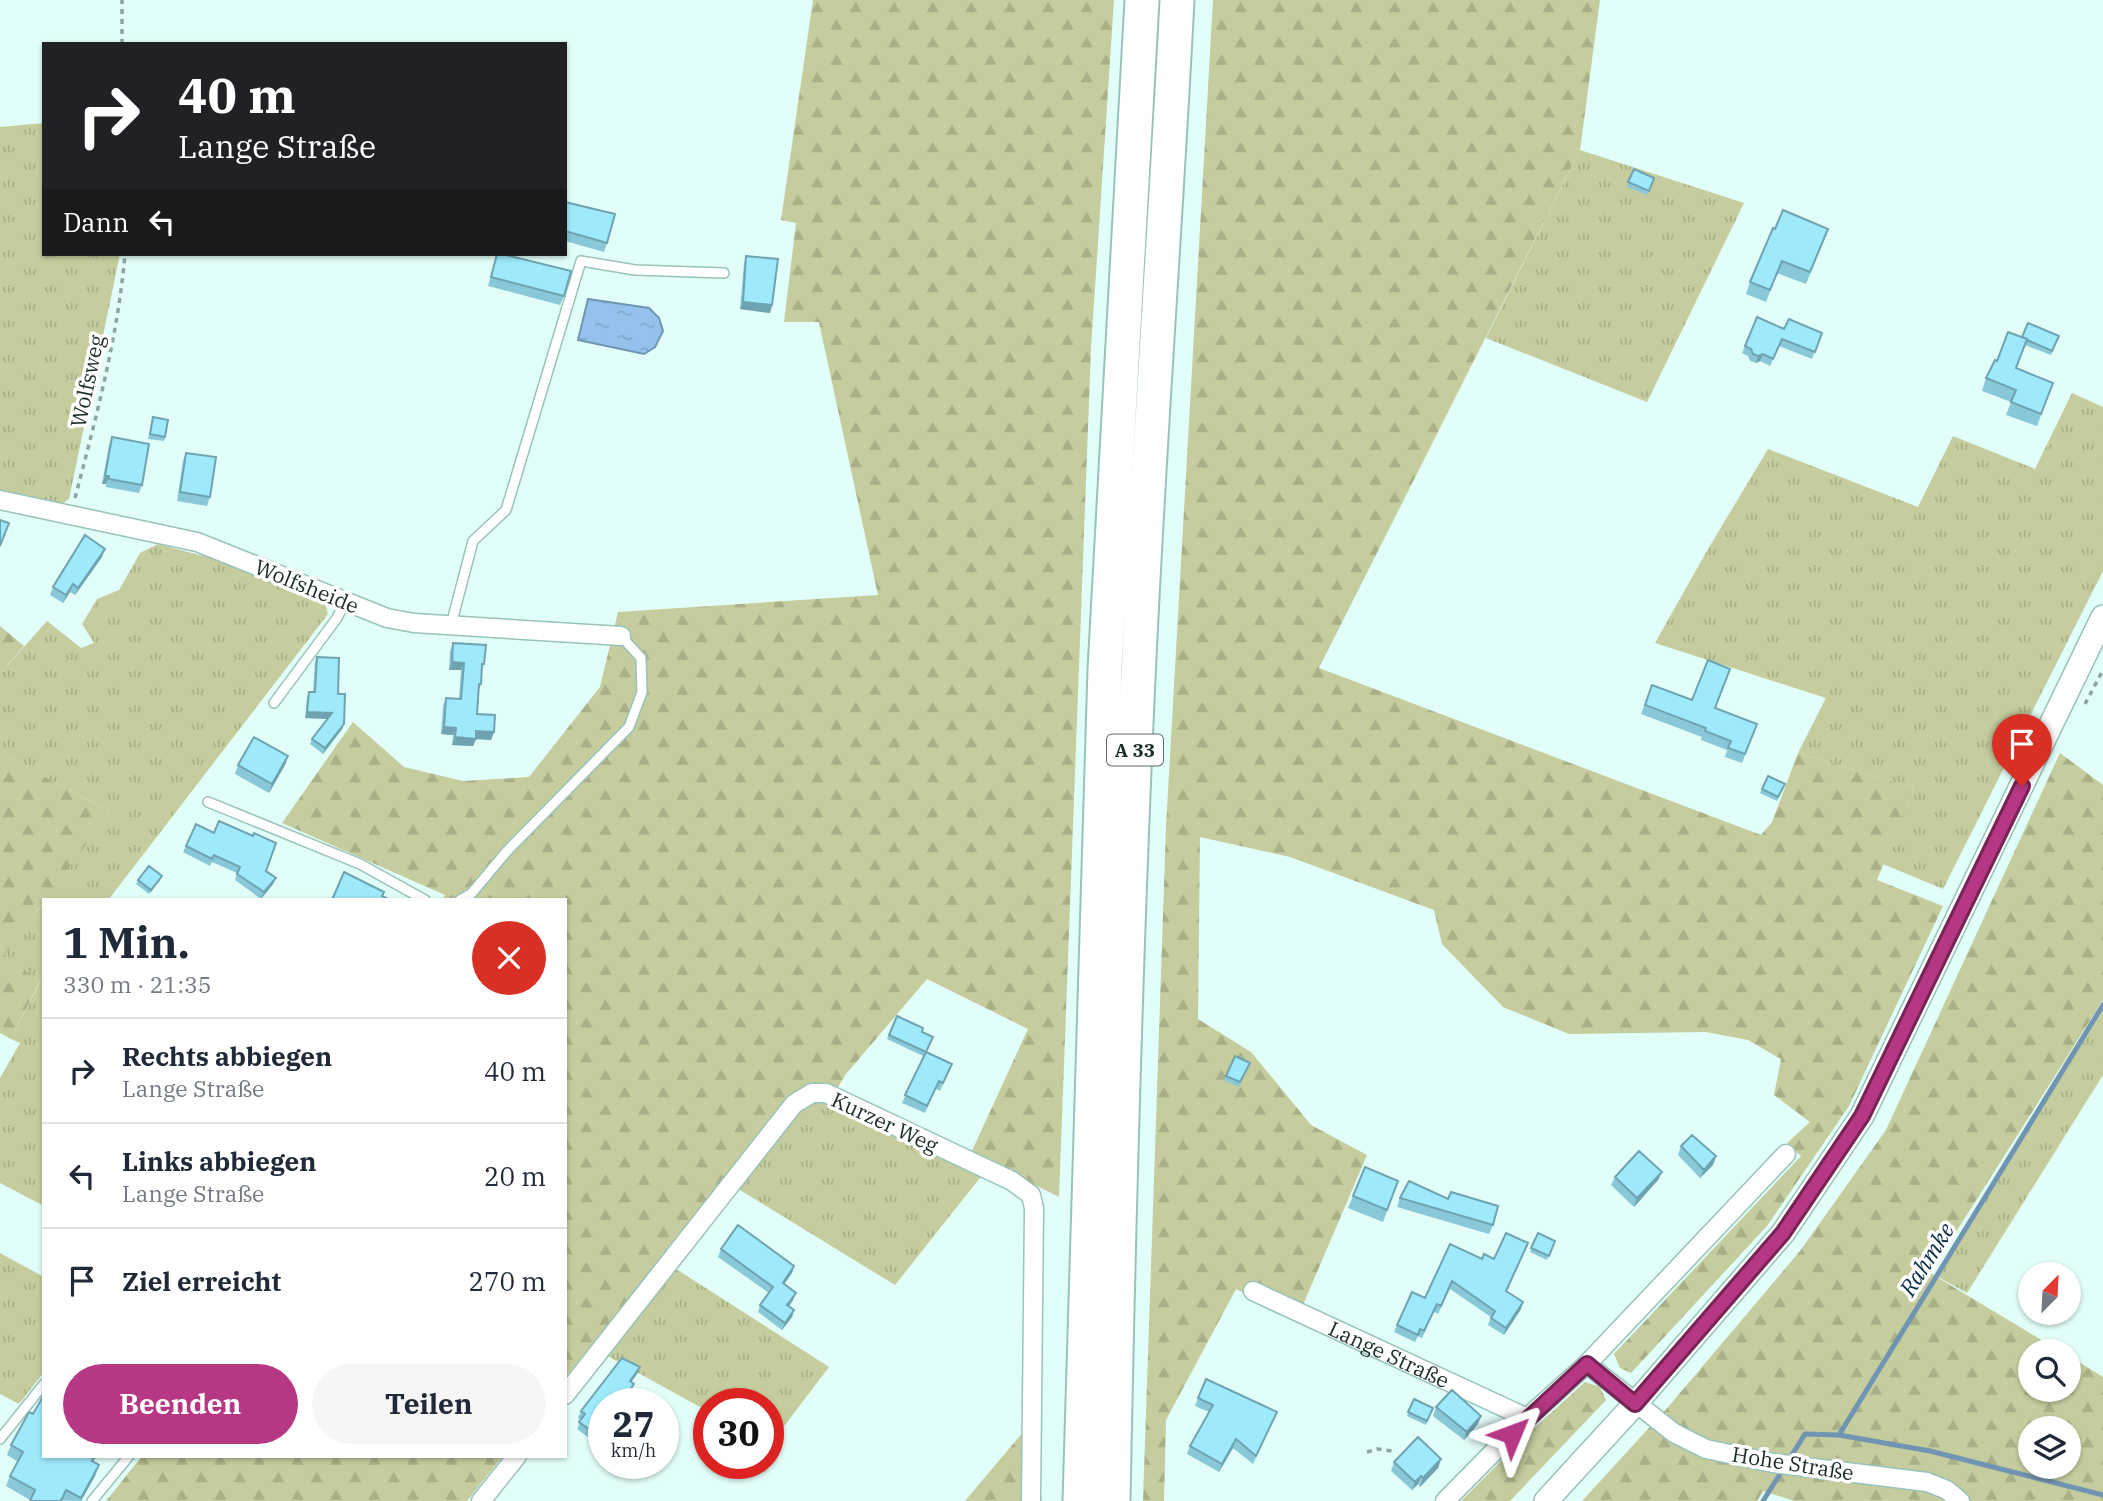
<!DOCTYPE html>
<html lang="de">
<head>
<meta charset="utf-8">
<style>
	:root { --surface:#fff; --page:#f6f6f7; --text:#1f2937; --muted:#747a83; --line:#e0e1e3; --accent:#b63783 }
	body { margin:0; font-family:"IBM Plex Serif",serif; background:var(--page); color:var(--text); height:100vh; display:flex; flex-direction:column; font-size:26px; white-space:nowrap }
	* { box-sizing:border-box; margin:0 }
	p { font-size:23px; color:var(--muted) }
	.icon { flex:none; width:38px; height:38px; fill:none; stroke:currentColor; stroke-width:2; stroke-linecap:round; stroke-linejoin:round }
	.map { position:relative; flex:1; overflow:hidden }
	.side { position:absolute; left:42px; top:898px; width:525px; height:560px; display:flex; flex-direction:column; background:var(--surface); border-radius:0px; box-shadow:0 2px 5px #0004 }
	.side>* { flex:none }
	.guide { position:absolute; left:42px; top:42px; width:525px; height:214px; border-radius:0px; box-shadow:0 2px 5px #0004; background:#202124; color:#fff; overflow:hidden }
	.needle { width:46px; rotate:24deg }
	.controls { position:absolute; left:2018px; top:1262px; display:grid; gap:14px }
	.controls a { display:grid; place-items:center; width:63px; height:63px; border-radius:50%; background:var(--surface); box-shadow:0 2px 5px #0004; font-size:35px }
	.speed { position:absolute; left:588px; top:1388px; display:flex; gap:14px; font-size:35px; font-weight:700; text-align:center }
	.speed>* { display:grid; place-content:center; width:91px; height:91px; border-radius:50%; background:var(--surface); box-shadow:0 2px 5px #0004; line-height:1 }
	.speed small { font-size:18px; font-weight:400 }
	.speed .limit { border:10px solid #d22; background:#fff; color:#111 }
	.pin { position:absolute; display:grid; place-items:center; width:60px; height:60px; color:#fff; margin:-72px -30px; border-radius:50% 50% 50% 0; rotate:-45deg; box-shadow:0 0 7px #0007 }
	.pin .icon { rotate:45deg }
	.me { position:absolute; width:77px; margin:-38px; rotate:46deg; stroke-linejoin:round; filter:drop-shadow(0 0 5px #0008) }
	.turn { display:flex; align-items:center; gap:24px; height:147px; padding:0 21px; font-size:32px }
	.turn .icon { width:91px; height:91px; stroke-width:2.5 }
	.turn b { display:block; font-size:49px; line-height:60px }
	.then { display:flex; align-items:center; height:66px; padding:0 21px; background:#0003; gap:14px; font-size:26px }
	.round { display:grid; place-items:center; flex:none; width:74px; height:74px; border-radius:37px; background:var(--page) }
	.summary { display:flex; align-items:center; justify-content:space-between; height:119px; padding:0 21px }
	h1 { font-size:42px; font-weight:700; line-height:52px }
	.action { display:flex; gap:14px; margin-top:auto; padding:14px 21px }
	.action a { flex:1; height:80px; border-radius:42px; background:var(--accent); color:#fff; font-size:28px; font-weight:700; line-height:80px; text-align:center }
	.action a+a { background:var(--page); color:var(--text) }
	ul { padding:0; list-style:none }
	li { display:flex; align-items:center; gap:21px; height:105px; padding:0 21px; border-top:2px solid var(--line) }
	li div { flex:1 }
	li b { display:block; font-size:26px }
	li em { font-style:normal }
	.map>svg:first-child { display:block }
	.grass { fill:url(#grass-tufts) }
	.forest { fill:url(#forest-firs); fill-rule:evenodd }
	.water { fill:url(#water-ripples); stroke:#7095b2; stroke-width:2 }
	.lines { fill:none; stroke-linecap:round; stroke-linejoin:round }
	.stream { stroke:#7095b2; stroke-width:5 }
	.service-casing { stroke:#97c3bb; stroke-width:12 }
	.minor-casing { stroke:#97c3bb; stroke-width:21 }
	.tertiary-casing { stroke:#97c3bb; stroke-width:26 }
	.motorway-casing { stroke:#97c3bb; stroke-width:37 }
	.path { stroke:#8da5a0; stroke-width:3.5; stroke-dasharray:5 5; stroke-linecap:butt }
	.service { stroke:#fff; stroke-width:9 }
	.minor { stroke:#fff; stroke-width:18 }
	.tertiary { stroke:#fff; stroke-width:23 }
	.motorway { stroke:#fff; stroke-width:33 }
	.wall { fill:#88c8d8 }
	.shaded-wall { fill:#6fa3b0 }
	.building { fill:#9ee9fb; stroke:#6fa3b0; stroke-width:2 }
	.route-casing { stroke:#762455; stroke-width:18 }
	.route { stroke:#b63783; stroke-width:12 }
	.labels { text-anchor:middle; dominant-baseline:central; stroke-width:7; stroke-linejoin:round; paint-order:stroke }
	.shield { fill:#fff; stroke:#5f6b69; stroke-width:2 }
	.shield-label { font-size:19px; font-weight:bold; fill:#1a2c29 }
	.street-label { font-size:21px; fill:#1a2c29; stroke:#fff }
	.water-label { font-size:23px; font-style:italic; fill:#0c2d49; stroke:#fff }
</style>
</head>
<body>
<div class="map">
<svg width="2103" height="1501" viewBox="0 0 2103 1501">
	<defs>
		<pattern id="grass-tufts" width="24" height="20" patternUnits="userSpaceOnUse" patternTransform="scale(1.75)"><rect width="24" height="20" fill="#c5cc9d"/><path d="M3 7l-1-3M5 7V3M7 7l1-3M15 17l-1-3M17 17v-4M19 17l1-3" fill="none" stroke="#a9af87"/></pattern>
		<pattern id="forest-firs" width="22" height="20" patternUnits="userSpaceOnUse" patternTransform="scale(1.75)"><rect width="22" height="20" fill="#c5cc9d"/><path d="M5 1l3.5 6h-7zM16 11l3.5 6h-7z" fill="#a9af87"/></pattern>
		<pattern id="water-ripples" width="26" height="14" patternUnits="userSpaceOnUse" patternTransform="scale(1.75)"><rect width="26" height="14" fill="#95c2ed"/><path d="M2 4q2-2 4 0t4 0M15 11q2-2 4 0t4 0" fill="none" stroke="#80a7cb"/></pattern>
	</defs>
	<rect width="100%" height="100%" fill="#e2fef8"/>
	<!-- grass -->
	<path class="grass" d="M44 123V254H120L69 499 58 507 0 493V127Z
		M1580 150 1744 203 1647 402 1486 338Z
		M2072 393 2103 407V571L1943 889 1883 864 1914 788 1798 753 1826 698 1655 643 1708 549 1768 449 1918 507 1953 436 2035 469Z
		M158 544 214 559 325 603 328 614 109 899H45L110 812 0 753V674L47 621 81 648 94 643 82 624 97 599 119 590 140 553Z
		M44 902V979L41 981 44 983V1206L0 1183V1078L20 1043 11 1039 40 982 2 957Z
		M2103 1010V1075L1967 1293 1936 1276Z
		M823 1100 983 1174 895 1285 735 1187 794 1113 810 1101Z
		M0 1253 44 1277V1372L19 1404 0 1394Z
		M673 1267 829 1367 769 1446 768 1404H709V1412L604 1354Z"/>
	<!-- forest -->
	<path class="forest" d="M813 0H1114L1091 348 1059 1197 971 1153 1028 1029 927 979 846 1074 837 1089 820 1083 791 1095 565 1378V900L443 899 445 895 282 823 353 722 404 767 463 781 529 777 600 687 618 612 878 595 819 322H784L796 223 781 220Z
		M1213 0H1600L1580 150 1319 668 1761 835 1772 822 1798 753 1914 788 1877 880 1943 906 1849 1106 1767 1226 1631 1373 1620 1368 1614 1354 1801 1156 1787 1143 1810 1122 1774 1095 1781 1059 1748 1040 1706 1032 1569 1034 1503 1007 1442 944 1434 910 1290 857 1200 837 1198 1019 1251 1052 1311 1125 1367 1155 1297 1319 1236 1289 1166 1420 1164 1501H1143L1166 827Z
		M0 626 24 646 0 674Z
		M0 753 110 812 3 957 40 981 11 1039 0 1033Z
		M2060 753 2103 785V1000L1930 1273 2060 1351H2030V1390H2068L2069 1356 2103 1377V1501H1794L1763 1491 1757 1501H1582L1669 1406 1800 1251 1886 1130ZM2030 1428H2068V1466H2030Z
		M1585 1382 1600 1387 1606 1400 1510 1501H1461L1533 1429Z
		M1024 1431 1022 1501H965Z
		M142 1456H503L467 1501H106Z"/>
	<!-- water -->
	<path class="water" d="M588 299 649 308 659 318 663 331 655 347 644 354 578 340Z"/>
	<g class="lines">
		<!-- stream -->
		<path class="stream" d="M1839 1435 1930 1451 2103 1495
			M1763 1501 1805 1434 1839 1435 2103 1005"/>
		<defs>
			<path id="service" d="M451 625 473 541 506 510 581 261 635 270 724 273
				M274 703 337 618 345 602
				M208 802 360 864 425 900
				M460 900 471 894 508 850 629 727 642 692 641 658 621 636
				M0 1439 44 1384
				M92 1501 129 1456"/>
			<g id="minor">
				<path d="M0 500 197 542 387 618 414 623 621 636"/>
				<path id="s1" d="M1253 1291 1527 1418"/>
				<path d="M1587 1364 1786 1154"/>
				<path d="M565 1395 794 1104 812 1093H826L1012 1181 1031 1195 1034 1208 1031 1501"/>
				<path d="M481 1501 517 1456"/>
				<path d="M1445 1501 1527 1418 1587 1364 1674 1433 1706 1449 1773 1463 1927 1482 1947 1490 1960 1501"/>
			</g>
			<path id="tertiary" d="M1546 1501 1635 1404 1783 1233 1862 1116 2103 617"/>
			<path id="motorway" d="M1080 1501 1105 669 1142 0
				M1113 1501C1118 1234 1125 968 1137 701 1147 467 1165 234 1177 0"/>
		</defs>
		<!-- service casing -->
		<use href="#service" class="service-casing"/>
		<!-- minor casing -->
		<use href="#minor" class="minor-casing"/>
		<!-- tertiary casing -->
		<use href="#tertiary" class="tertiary-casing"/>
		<!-- motorway casing -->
		<use href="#motorway" class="motorway-casing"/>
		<!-- path -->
		<path class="path" d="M122 44V0
			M75 498C96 418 118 336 125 254
			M2085 704 2103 670
			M1367 1452 1377 1449 1392 1451"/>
		<!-- service -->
		<use href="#service" class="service"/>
		<!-- minor -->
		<use href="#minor" class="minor"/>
		<!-- tertiary -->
		<use href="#tertiary" class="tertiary"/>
		<!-- motorway -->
		<use href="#motorway" class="motorway"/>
	</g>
	<!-- wall -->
	<path class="wall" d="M1634 169 1654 178 1647 195 1627 187Z
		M565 202 607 243 604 252 565 241Z
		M1775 229H1828L1806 284 1777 273 1766 302 1746 294 1750 282Z
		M497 254 564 296 560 305 488 286Z
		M746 256 772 305 770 313 740 309 744 263Z
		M1784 329 1822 333 1812 359 1779 346 1770 366 1760 361 1756 363 1750 361 1748 356 1742 353 1745 346Z
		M2059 336 2051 355 2025 345 2016 368 2053 383 2037 426 2006 415 2011 402 1982 391 1986 378 1997 361 2022 337Z
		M153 417 165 437 164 441 148 439Z
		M112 437 142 485 139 493 106 487V484H102L109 445Z
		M186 453 210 497 207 506 177 501 183 461Z
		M102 557 75 595 70 592 63 603 50 595 53 587Z
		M453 643 484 664 482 671 481 684 479 690 477 714 494 732 491 740 476 739 473 746 452 745 453 735 441 734 443 706 446 698 459 699 461 670H449L450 651Z
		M317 657 338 694 344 724 342 729 323 754 310 744 312 739 328 719 305 718 307 698 309 692H313L315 662Z
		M1652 685 1757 724 1742 763 1725 757 1727 750 1701 740 1702 737 1641 714Z
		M288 756 285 765 269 793 235 774 238 765Z
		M1768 776 1783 788 1777 801 1760 793Z
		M186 846 266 871 276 878 273 884 261 899 235 880 237 873 212 862 210 866 183 852Z
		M138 880H160L149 894 136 884Z
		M897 1016 922 1032 926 1052 952 1064 940 1091 936 1089 925 1113 902 1103 923 1056 887 1039Z
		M1248 1067 1239 1087 1224 1080 1226 1076Z
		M1681 1146 1716 1156 1713 1165 1700 1178 1678 1155Z
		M1662 1172 1658 1180 1634 1207 1611 1185 1615 1177Z
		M1398 1181 1383 1222 1348 1208 1353 1196Z
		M1400 1198 1493 1225 1489 1234 1397 1207Z
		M1538 1233 1555 1241 1547 1260 1530 1252Z
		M721 1249 794 1266 792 1273 784 1284 793 1300 789 1306 794 1310 792 1317 782 1330 758 1312 760 1305 769 1293 718 1257Z
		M1525 1250 1507 1291 1521 1309 1504 1335 1488 1325 1491 1317 1450 1289 1438 1314 1434 1312 1422 1338 1418 1336 1415 1342 1394 1332 1397 1325 1425 1298 1482 1259H1494Z
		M640 1367 637 1374 631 1382V1391L604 1404V1449L577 1429 581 1420 578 1418 581 1411Z
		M1198 1398 1277 1412 1253 1464 1233 1448 1219 1472 1187 1454 1190 1446 1209 1412 1195 1406Z
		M1414 1399 1433 1408 1426 1425 1407 1416Z
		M1436 1407 1481 1416 1478 1424 1464 1440 1433 1416Z
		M11 1445 44 1456H97L93 1462 99 1465 95 1476 81 1501 30 1500 6 1486 10 1476 18 1462 7 1455Z
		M1441 1459 1438 1468 1420 1487 1418 1484 1412 1490 1391 1471 1394 1462Z"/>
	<!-- shaded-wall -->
	<path class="shaded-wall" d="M743 302 772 305 770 313 740 309Z
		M1763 354 1760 361 1756 363 1758 356Z
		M105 476H109L106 484H102Z
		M105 549 102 557 75 595 78 588Z
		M73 584 70 592 63 603 66 595Z
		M452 662 464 663 461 670H449Z
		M307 712 332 713 330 719 305 718Z
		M344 724 342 729 323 754 325 748Z
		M444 727 456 728 453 735 441 734Z
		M476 731 494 732 491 740 476 739 473 746 452 745 455 737Z
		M288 756 285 765 269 793 272 784Z
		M162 876 160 880 149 894 151 890Z
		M276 878 273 884 261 899 264 892Z
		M1716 1156 1713 1165 1700 1178 1704 1170Z
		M1662 1172 1658 1180 1634 1207 1637 1198Z
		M794 1266 792 1273 780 1290 783 1283Z
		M796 1293 793 1300 785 1312 787 1305Z
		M1523 1302 1521 1309 1504 1335 1506 1328Z
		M794 1310 792 1317 782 1330 785 1323Z
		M640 1367 637 1374 627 1388 630 1381Z
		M634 1384 631 1391 622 1404H620Z
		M1481 1416 1478 1424 1464 1440 1467 1432Z
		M1236 1439 1233 1448 1219 1472 1222 1464Z
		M1441 1459 1438 1468 1420 1487 1423 1478Z
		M99 1465 95 1476 81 1501H80Z
		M1421 1476 1418 1484 1412 1490 1415 1482Z"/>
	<!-- building -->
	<path class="building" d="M1634 169 1654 178 1649 191 1628 182Z
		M565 202 615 214 607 243 565 231Z
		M1783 210 1828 229 1810 272 1782 261 1770 290 1750 282 1773 228 1775 229Z
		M497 254H502L571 271 564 296 491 277Z
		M746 256 778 259 772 305 743 302Z
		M1757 317 1784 329 1789 319 1822 333 1815 352 1782 339 1773 359 1763 354 1758 356 1753 354 1751 349 1745 346Z
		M2028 323 2059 336 2052 351 2027 340V339L2022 337Z
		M2008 332 2027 339 2016 368 2053 383 2041 414 2011 402 2016 390 1986 378 1995 360 1997 361Z
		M153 417 168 420 165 437 150 434Z
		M112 437 149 444 142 485 109 479V476H105Z
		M186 453 216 457 210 497 180 492Z
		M0 520 9 523 0 546Z
		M85 535 105 549 78 588 73 584 66 595 53 587Z
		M453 643 486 645 484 664H482L481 684H479L477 714 495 715 494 732 476 731V739L455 737 456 728 444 727 446 698 461 699 464 663 452 662Z
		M317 657 339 658 338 694H345L344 724 325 748 312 739 332 713 307 712 309 692H315Z
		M1708 660 1730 669 1715 708 1757 724 1745 754 1728 748 1731 741 1705 731 1706 728 1645 705 1652 685 1692 700Z
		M254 737 288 756 272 784 238 765Z
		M1768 776 1785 784 1778 797 1762 789Z
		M219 821 253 836 254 833 276 843 266 871 276 878 264 892 237 874 240 867 214 855 212 859 186 846 196 824 214 833Z
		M149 866 162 876 151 890 138 880Z
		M344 872 384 892 382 896 390 900H332Z
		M897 1016 923 1028 922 1032 933 1037 926 1052 889 1035Z
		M926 1052 952 1064 943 1083 939 1081 927 1106 905 1095Z
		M1235 1056 1250 1063 1240 1082 1226 1076Z
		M1692 1135 1716 1156 1704 1170 1681 1146Z
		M1639 1151 1662 1172 1637 1198 1615 1177Z
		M1365 1167 1398 1181 1387 1210 1353 1196Z
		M1409 1181 1448 1199 1451 1192 1498 1206 1493 1225 1400 1198Z
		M738 1225 794 1266 783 1283 796 1293 787 1305 794 1310 785 1323 760 1305 773 1287 721 1249Z
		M1506 1233 1528 1243 1506 1291 1523 1302 1506 1328 1491 1318 1495 1311 1452 1281 1441 1306 1437 1304 1424 1331 1420 1329 1418 1335 1397 1325 1412 1292 1425 1298 1450 1244 1482 1259 1484 1254 1494 1259Z
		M1538 1233 1555 1241 1549 1256 1531 1248Z
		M622 1358 640 1367 630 1381 634 1384 620 1404H604V1440L579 1422 585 1414 581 1411Z
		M1206 1379 1277 1412 1256 1456 1236 1439 1222 1464 1190 1446 1213 1405 1198 1398Z
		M1452 1390 1481 1416 1467 1432 1436 1407Z
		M44 1395V1456H95L92 1461 99 1465 81 1498 66 1490 61 1501H30L35 1490 10 1476 23 1452 11 1445 29 1412 33 1414Z
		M1414 1399 1433 1408 1427 1421 1408 1412Z
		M1418 1437 1441 1459 1423 1478 1421 1476 1415 1482 1394 1462Z"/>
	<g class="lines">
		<defs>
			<path id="route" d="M1512 1434 1587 1364 1635 1404 1783 1233 1862 1116 2022 786"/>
		</defs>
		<!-- route casing -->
		<use href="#route" class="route-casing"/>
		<!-- route -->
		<use href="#route" class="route"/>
	</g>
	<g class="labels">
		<!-- shield labels -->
		<rect class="shield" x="1107" y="734.5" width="56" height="31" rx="5"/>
		<g class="shield-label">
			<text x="1135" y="750">A 33</text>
		</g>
		<!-- street labels -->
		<g class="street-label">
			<text transform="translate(87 381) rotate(-78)">Wolfsweg</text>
			<text transform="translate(307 586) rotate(22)">Wolfsheide</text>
			<text transform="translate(885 1122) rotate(25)">Kurzer Weg</text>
			<text stroke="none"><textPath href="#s1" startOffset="150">Lange Straße</textPath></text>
			<text transform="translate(1793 1463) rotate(9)">Hohe Straße</text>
		</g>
		<!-- water labels -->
		<g class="water-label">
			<text transform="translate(1926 1259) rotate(-58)">Rahmke</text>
		</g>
	</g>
</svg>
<div class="controls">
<a><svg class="needle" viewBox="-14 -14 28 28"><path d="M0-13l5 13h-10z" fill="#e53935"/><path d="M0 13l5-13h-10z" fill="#747a83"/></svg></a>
<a><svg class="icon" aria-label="search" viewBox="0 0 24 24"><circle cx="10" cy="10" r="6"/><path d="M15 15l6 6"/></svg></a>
<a><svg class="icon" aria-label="layers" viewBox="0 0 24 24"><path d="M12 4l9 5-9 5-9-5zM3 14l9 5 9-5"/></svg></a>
</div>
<div class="speed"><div>27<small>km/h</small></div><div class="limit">30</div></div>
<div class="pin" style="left:2022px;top:786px;background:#d93025"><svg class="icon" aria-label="arrive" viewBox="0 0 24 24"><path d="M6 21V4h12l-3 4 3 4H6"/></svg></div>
<svg class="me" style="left:1512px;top:1434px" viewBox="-20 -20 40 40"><path d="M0-17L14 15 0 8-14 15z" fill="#b63783" stroke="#fff" stroke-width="4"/></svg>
<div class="guide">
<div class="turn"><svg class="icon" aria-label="right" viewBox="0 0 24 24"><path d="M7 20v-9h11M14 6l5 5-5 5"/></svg><div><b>40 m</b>Lange Straße</div></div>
<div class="then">Dann<svg class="icon" aria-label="left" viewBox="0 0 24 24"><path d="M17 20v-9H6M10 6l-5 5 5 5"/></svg></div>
</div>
<section class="side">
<div class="summary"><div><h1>1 Min.</h1><p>330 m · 21:35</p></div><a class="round" style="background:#d93025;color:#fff"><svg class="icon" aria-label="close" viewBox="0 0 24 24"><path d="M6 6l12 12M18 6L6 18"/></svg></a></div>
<ul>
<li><svg class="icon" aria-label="right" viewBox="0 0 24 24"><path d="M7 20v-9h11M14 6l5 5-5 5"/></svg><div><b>Rechts abbiegen</b><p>Lange Straße</p></div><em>40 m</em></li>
<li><svg class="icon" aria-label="left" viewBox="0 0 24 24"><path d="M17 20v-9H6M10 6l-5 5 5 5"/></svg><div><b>Links abbiegen</b><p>Lange Straße</p></div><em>20 m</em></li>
<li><svg class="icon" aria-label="arrive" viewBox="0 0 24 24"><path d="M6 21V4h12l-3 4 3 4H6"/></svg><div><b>Ziel erreicht</b></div><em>270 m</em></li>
</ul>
<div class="action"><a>Beenden</a><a>Teilen</a></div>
</section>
</div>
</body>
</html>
